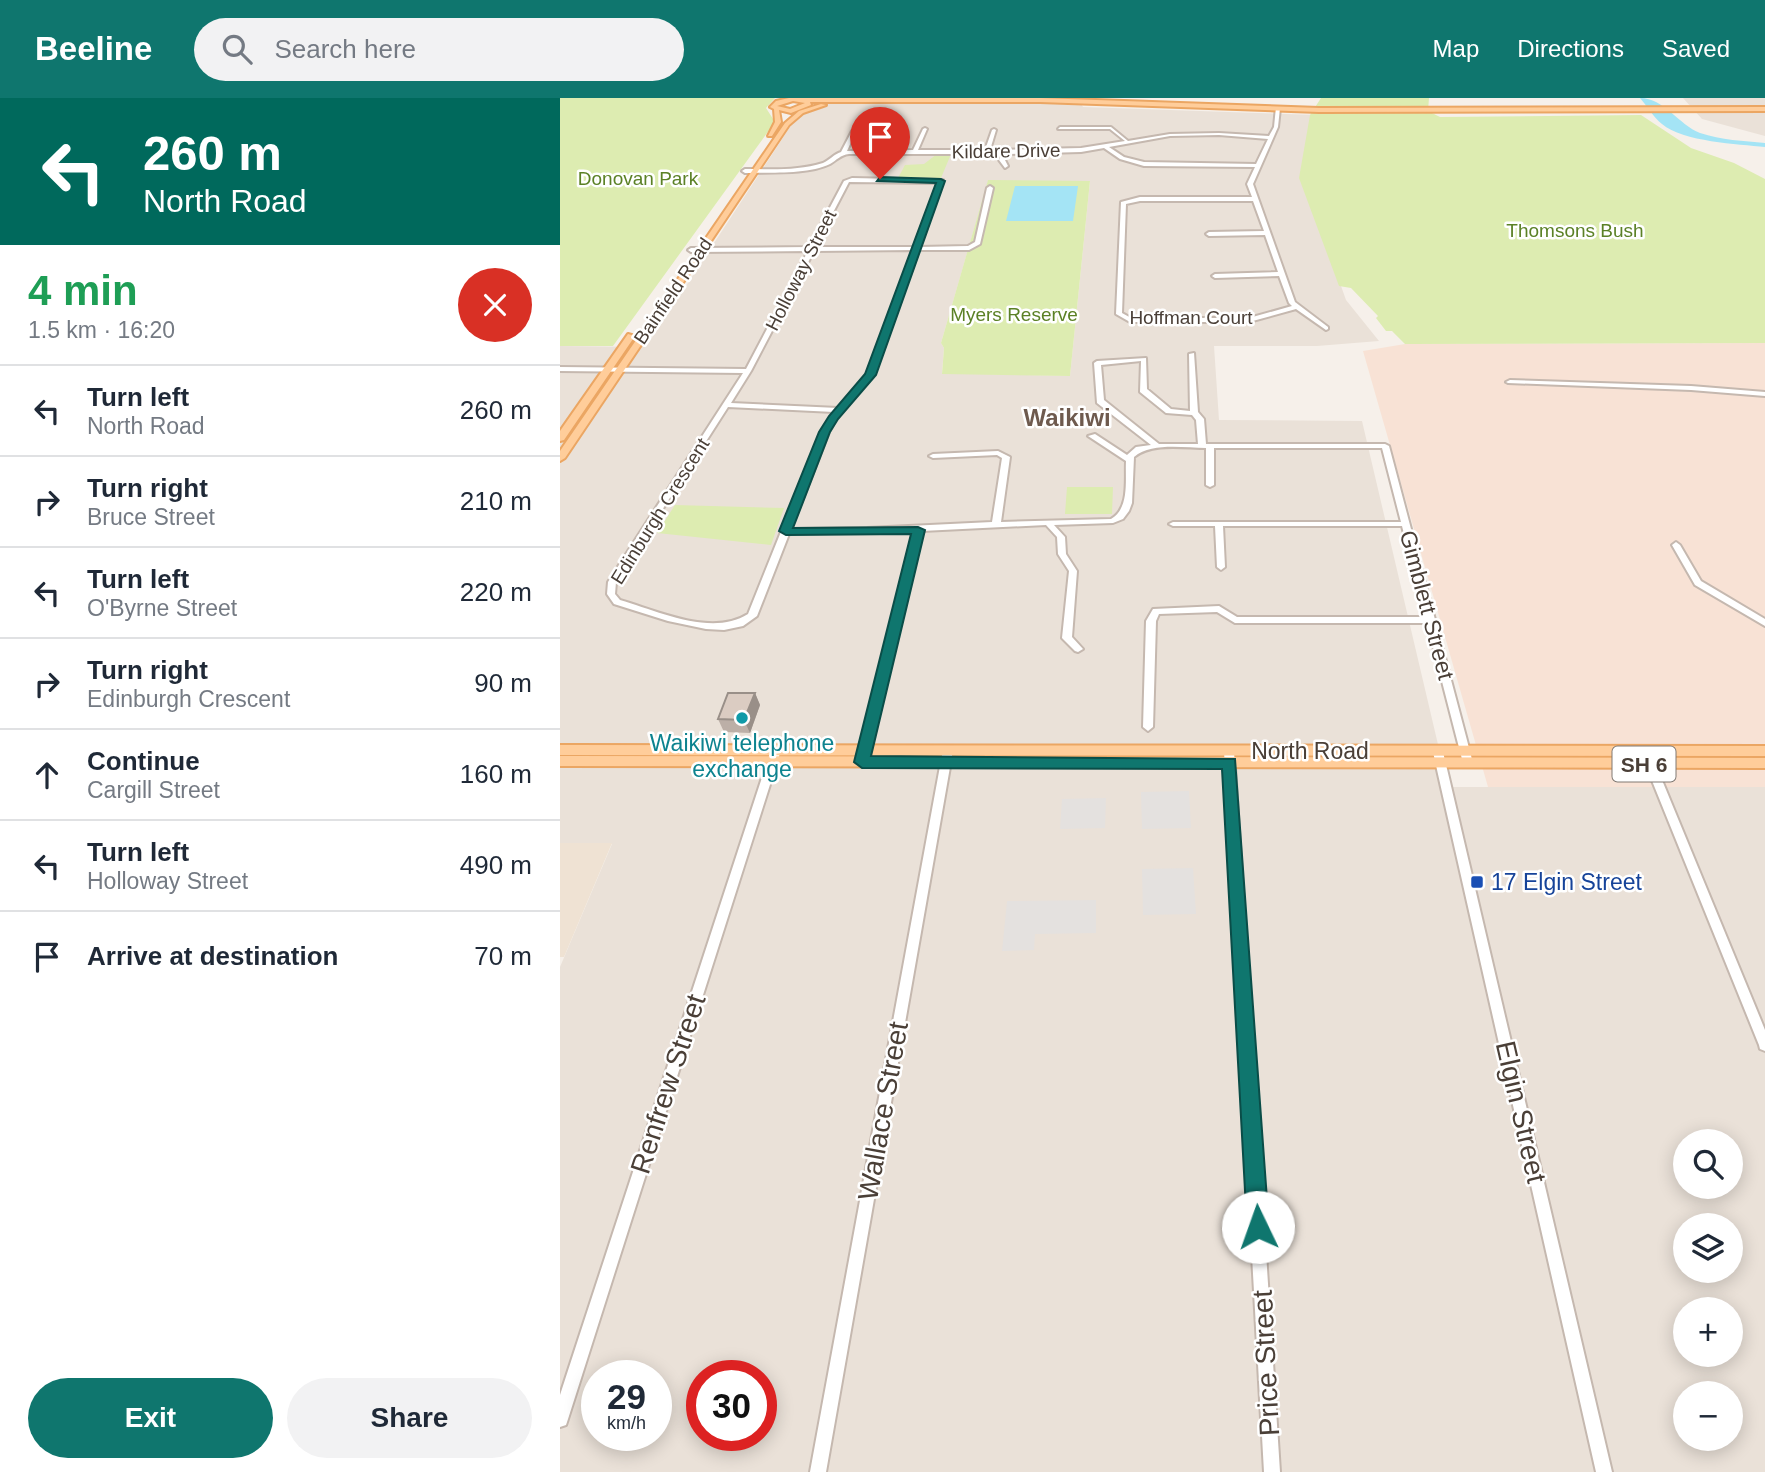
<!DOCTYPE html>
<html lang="en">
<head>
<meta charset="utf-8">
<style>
	:root { --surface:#fff; --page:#f2f2f3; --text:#1f2937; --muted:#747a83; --line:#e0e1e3; --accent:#0f766e }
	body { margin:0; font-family:Helvetica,sans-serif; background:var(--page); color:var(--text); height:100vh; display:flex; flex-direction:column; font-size:26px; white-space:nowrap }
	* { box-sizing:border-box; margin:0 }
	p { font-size:23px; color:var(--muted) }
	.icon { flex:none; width:38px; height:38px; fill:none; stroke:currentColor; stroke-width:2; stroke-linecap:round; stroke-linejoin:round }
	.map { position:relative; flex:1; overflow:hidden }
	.side { display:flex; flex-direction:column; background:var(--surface); width:560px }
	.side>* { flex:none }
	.hud { background:#00695c; color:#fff; overflow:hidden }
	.fabs { position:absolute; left:1113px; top:1031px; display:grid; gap:14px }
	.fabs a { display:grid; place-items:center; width:70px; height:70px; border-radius:50%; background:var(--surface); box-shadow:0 4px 18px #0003; font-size:35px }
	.speed { position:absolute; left:21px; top:1262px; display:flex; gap:14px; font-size:35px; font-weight:700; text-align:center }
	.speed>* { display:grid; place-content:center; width:91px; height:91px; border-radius:50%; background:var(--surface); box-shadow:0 4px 18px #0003; line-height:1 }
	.speed small { font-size:18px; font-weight:400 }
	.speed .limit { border:10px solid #d22; background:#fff; color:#111 }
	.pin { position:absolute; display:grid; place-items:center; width:60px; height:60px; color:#fff; margin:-72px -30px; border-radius:50% 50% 50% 0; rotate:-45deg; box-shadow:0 0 7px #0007 }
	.pin .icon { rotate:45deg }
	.me { position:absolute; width:77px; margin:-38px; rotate:357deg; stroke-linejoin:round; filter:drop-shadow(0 0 5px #0008) }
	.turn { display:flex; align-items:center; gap:24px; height:147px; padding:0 28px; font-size:32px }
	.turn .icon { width:91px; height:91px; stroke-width:2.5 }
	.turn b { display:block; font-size:49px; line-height:60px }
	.round { display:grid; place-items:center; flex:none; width:74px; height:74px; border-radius:37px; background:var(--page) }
	.head { display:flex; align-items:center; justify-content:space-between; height:119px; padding:0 28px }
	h1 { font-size:42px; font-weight:800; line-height:52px; color:#1e9e55 }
	.action { display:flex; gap:14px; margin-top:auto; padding:14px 28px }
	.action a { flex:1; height:80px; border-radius:42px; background:var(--accent); color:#fff; font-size:28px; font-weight:800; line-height:80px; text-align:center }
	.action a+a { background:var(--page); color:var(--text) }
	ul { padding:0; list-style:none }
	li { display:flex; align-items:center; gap:21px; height:91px; padding:0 28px; border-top:2px solid var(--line) }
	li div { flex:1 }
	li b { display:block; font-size:26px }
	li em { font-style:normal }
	header { display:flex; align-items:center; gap:42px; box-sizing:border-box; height:98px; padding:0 35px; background:var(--accent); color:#fff }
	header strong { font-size:33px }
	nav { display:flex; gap:38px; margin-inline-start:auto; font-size:24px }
	.search { width:490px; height:63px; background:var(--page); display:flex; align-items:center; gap:18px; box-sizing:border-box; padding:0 24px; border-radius:38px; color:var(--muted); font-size:26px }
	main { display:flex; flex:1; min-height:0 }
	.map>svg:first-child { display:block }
	.residential { fill:#eae1d8; fill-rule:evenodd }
	.commercial { fill:#f8e2d5 }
	.education { fill:#efe2d3 }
	.green { fill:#ddecb1 }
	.parking { fill:#e4e1df }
	.water { fill:#a4e4f5 }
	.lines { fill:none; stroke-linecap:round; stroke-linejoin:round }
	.minor-casing { stroke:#c5b8af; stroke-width:4 }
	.major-casing { stroke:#eba663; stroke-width:4 }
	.minor { fill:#fff; fill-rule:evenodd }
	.major { fill:#ffcd9a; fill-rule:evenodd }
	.wall { fill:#bcafa7 }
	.shaded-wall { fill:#998f88 }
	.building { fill:#dbccc2; stroke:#998f88; stroke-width:2 }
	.route { fill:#0f766e; stroke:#0a4d48; stroke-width:2 }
	.culture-dot { fill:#0f9aa8; stroke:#fff; stroke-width:2.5 }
	.transit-dot { fill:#1a4fb4; stroke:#fff; stroke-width:2.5 }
	.labels { text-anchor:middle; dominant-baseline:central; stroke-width:5; stroke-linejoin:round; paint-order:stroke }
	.far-street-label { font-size:19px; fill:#4a3f37; stroke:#fff }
	.far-park-label { font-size:19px; fill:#5b8126; stroke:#fff }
	.shield { fill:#fff; stroke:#807973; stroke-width:2 }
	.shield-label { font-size:21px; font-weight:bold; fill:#4a3f37 }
	.street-label { font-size:23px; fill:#4a3f37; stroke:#fff }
	.culture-label { font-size:23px; fill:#0d838f; stroke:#fff }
	.transit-label { font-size:23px; fill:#164399; stroke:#fff; text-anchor:start }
	.far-district-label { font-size:24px; font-weight:bold; fill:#6e5a4e; stroke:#fff }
	.near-street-label { font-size:28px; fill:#4a3f37; stroke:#fff }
</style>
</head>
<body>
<header>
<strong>Beeline</strong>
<div class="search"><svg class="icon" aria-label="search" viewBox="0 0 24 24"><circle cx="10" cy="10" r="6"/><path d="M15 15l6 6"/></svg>Search here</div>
<nav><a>Map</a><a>Directions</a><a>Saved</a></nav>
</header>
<main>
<section class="side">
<div class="hud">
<div class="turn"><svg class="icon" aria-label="left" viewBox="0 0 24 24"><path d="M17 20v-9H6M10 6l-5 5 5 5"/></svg><div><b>260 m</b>North Road</div></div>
</div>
<div class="head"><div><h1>4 min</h1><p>1.5 km · 16:20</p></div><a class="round" style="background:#d93025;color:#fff"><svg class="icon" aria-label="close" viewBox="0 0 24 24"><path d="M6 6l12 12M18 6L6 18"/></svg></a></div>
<ul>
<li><svg class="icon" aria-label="left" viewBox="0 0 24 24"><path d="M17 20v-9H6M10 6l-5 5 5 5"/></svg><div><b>Turn left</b><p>North Road</p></div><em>260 m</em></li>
<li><svg class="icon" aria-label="right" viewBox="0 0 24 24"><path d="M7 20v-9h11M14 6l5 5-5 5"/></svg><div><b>Turn right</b><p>Bruce Street</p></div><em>210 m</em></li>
<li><svg class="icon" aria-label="left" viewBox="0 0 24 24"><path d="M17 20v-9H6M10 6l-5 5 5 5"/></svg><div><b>Turn left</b><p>O'Byrne Street</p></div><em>220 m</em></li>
<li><svg class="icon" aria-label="right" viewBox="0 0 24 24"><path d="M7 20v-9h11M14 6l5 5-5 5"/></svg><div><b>Turn right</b><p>Edinburgh Crescent</p></div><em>90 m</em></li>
<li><svg class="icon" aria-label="ahead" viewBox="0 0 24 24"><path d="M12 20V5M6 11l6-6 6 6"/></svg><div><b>Continue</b><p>Cargill Street</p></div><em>160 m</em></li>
<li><svg class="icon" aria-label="left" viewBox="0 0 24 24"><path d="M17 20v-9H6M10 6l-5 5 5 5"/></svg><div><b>Turn left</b><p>Holloway Street</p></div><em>490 m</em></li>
<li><svg class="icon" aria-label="arrive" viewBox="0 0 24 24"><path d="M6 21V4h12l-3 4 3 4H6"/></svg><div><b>Arrive at destination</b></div><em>70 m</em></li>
</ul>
<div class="action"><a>Exit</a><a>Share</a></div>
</section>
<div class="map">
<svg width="1205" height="1374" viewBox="0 0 1205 1374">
	<rect width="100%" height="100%" fill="#f6f0ea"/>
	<!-- residential -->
	<path class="residential" d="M249 0H518L523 9 757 17 743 81 786 202 819 243 757 248H654L659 322 802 323 888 689H1205V1374H0V869L52 746 0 745V248L86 249ZM428 83H530L510 278 382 275 384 250 381 245ZM1125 1043H1171V1088H1125ZM1125 1127H1171V1172H1125ZM1125 1211H1171V1256H1125ZM37 1278H96V1337H37ZM142 1278H201V1337H142ZM1125 1295H1171V1340H1125Z
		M1123 0H1205V38L1142 21Z"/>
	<!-- commercial -->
	<path class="commercial" d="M1205 245V689H928L803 253 845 246Z"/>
	<!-- education -->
	<path class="education" d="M0 745H52L4 859H0Z"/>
	<!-- green -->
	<path class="green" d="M0 0H215L206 10 215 24 53 248H0Z
		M761 0H869L868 13 880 19 1081 17 1131 50 1174 65 1205 81V245L845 246 832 233H826L816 220 818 218 791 190 779 188 739 80 750 17Z
		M377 56H391L381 80H338L345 67 364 66Z
		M428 82 530 83 510 278 382 276 384 250 381 245Z
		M507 389H553L552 416H505Z
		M115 407 224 410 211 447 97 435Z"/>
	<!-- parking -->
	<path class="parking" d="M629 693 631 730 582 731 581 694Z
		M546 700 545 730 500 731 502 701Z
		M633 770 636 816 583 817 582 771Z
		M536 802V835L475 836 474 852 442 853 447 803Z"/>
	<!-- water -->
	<path class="water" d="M1080 0C1104 0 1119 27 1140 35 1161 42 1184 43 1205 45V49C1178 46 1123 44 1102 26 1094 20 1087 8 1080 0Z
		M455 88H518L513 123H446Z"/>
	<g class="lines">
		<defs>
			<path id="minor" d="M716 9 720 10 718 29 693 86 735 204 768 229V231L766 232 736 211 689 224H570L556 216 561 104 580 99H692L687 86 695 69 584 68 560 61 544 50 521 54 447 56 445 62 448 68 445 70 439 62 442 56H289C280 57 277 62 270 66 248 77 209 74 185 75L182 73 185 71C211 71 238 73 263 65 270 62 274 56 281 54L292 33 294 32 296 33 287 53 353 52 363 31 365 30 367 31 358 52H425L432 32 434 31 436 32 430 52 521 50 565 43 550 31H498L500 29H551L568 43 610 36 659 35 709 38 714 29ZM659 37 708 41 696 66 584 64 564 59 549 49 610 38ZM580 103H693L704 133 649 134 646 136 649 138 705 137 718 174 655 176 652 178 655 180 719 178 729 205 732 208 689 220H571L562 215 566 106Z
				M292 80 383 82 360 149 408 148 415 144 427 90 430 88 433 90 420 146 409 152H359L313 277 276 321 269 334 231 431 307 430 432 424 442 360 437 357 373 360 369 358 373 356 438 353 450 359 441 424 551 421C570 410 565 382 566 363L528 338 535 336 567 357 576 349 591 347 537 305 534 265 537 263 586 260 587 291 611 311 630 313 629 256 634 255 638 314 644 321 646 346H825L829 348 913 665 912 668H904L903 665 867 525H675L657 514 599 516 596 523 593 629 588 633 583 629 586 523 593 511 659 508 677 519H865L842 428H663L665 469 661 472 657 469 655 428H613L609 426 613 424H841L822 350H654V387L650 389 646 387V350C624 350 592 344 574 359L572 405 569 413 563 421 553 425 494 427 505 439 506 456 517 473 512 539 523 551 518 554 515 553 502 540 509 473 498 456 497 439 486 427 362 433 307 664 302 668 297 664 354 433 229 436 197 518 183 528 164 532 146 531 108 523 54 506 47 496 48 484 183 275 0 273V269L186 271 248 153 131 154 128 152 131 150 249 149 284 83ZM289 84 378 85 354 149H255ZM353 152 307 276 278 310 171 305 191 273 254 153ZM581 263 580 294 606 315 632 317 636 322 638 346H599L544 302 541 267ZM168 309 274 314 261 334 188 516C152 539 98 513 60 502L55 496 56 484Z
				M950 282 1131 288 1205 294V298L1131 292 948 285 946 284Z
				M1116 444 1120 447 1141 483 1205 521V528L1135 487 1112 447Z
				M216 648 221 652 8 1321 6 1327 0 1329V1297L211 652Z
				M388 648 393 652 266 1374H250L383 652Z
				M669 649 674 653 720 1374H704L664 653Z
				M1085 649 1090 653 1205 932V953L1200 951 1199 947 1080 653Z
				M878 650 883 654 1052 1374H1036L873 654Z"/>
			<path id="major" d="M229 0H480L759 10 1205 9V13L759 14 480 4H250L251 7 231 15 219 12 221 24 212 38H208L215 24 214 11 210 9 216 3ZM233 3 245 5 230 11 217 8Z
				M261 6 266 7 243 15 229 27 5 360 0 363V353L225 25 239 13Z
				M68 236 75 238 4 342 0 343V333Z
				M0 647 1205 648V658L0 657Z
				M0 658 1205 660V670L0 668Z"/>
		</defs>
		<!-- minor casing -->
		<use href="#minor" class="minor-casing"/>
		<!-- major casing -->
		<use href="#major" class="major-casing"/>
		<!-- minor -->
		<use href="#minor" class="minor"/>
		<!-- major -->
		<use href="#major" class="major"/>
	</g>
	<!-- wall -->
	<path class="wall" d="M195 595 200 607 190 635 164 634 158 621Z"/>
	<!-- shaded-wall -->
	<path class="shaded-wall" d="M195 595 200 607 190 635 184 622Z"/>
	<!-- building -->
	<path class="building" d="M168 595H195L184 622 158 621Z"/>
	<!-- route -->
	<path class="route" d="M320 79 381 81 385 83 316 277 278 321 270 334 233 430 358 429 365 432 311 658 675 661 709 1129 706 1137 698 1140 690 1137 687 1129 662 671 302 670 294 664 351 436 226 437 219 433 259 334 269 318 305 276 376 85 317 83Z"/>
	<!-- markers -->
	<circle class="culture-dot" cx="182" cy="620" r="7"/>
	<rect class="transit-dot" x="910" y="777" width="14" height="14" rx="3.5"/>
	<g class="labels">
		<!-- far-street labels -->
		<g class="far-street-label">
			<text transform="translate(446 53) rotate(-1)">Kildare Drive</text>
			<text transform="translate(241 172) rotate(-63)">Holloway Street</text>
			<text transform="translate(113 193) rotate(-56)">Bainfield Road</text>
			<text x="631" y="219">Hoffman Court</text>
			<text transform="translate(100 413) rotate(-58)">Edinburgh Crescent</text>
		</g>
		<!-- far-park labels -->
		<g class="far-park-label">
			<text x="78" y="80">Donovan Park</text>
			<text x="1015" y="132">Thomsons Bush</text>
			<text x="454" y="216">Myers Reserve</text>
		</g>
		<!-- shield labels -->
		<rect class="shield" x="1052.5" y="648.5" width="63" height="35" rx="5"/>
		<g class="shield-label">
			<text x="1084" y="666">SH 6</text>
		</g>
		<!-- street labels -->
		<g class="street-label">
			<text transform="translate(867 507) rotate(75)">Gimblett Street</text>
			<text x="750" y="653">North Road</text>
		</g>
		<!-- culture labels -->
		<g class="culture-label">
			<text x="182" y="645">Waikiwi telephone<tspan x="182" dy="26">exchange</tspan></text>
		</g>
		<!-- transit labels -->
		<g class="transit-label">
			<text x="931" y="784">17 Elgin Street</text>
		</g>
		<!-- far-district labels -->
		<g class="far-district-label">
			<text x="507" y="319">Waikiwi</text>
		</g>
		<!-- near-street labels -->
		<g class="near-street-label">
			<text transform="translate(108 986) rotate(-72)">Renfrew Street</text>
			<text transform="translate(323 1013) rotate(-80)">Wallace Street</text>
			<text transform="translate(961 1014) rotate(77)">Elgin Street</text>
			<text transform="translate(706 1265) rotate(-93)">Price Street</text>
		</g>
	</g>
</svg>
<div class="fabs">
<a><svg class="icon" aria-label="search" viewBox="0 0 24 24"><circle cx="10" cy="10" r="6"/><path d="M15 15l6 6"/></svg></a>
<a><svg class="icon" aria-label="layers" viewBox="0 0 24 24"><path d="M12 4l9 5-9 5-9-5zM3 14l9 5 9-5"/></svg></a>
<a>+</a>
<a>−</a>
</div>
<div class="speed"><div>29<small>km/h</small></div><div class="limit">30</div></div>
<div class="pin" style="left:320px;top:81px;background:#d93025"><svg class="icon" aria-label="arrive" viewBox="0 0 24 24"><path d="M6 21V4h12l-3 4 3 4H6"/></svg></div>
<svg class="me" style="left:698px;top:1129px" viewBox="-20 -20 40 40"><circle r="19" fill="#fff"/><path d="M0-13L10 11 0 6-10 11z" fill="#0f766e"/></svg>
</div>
</main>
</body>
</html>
